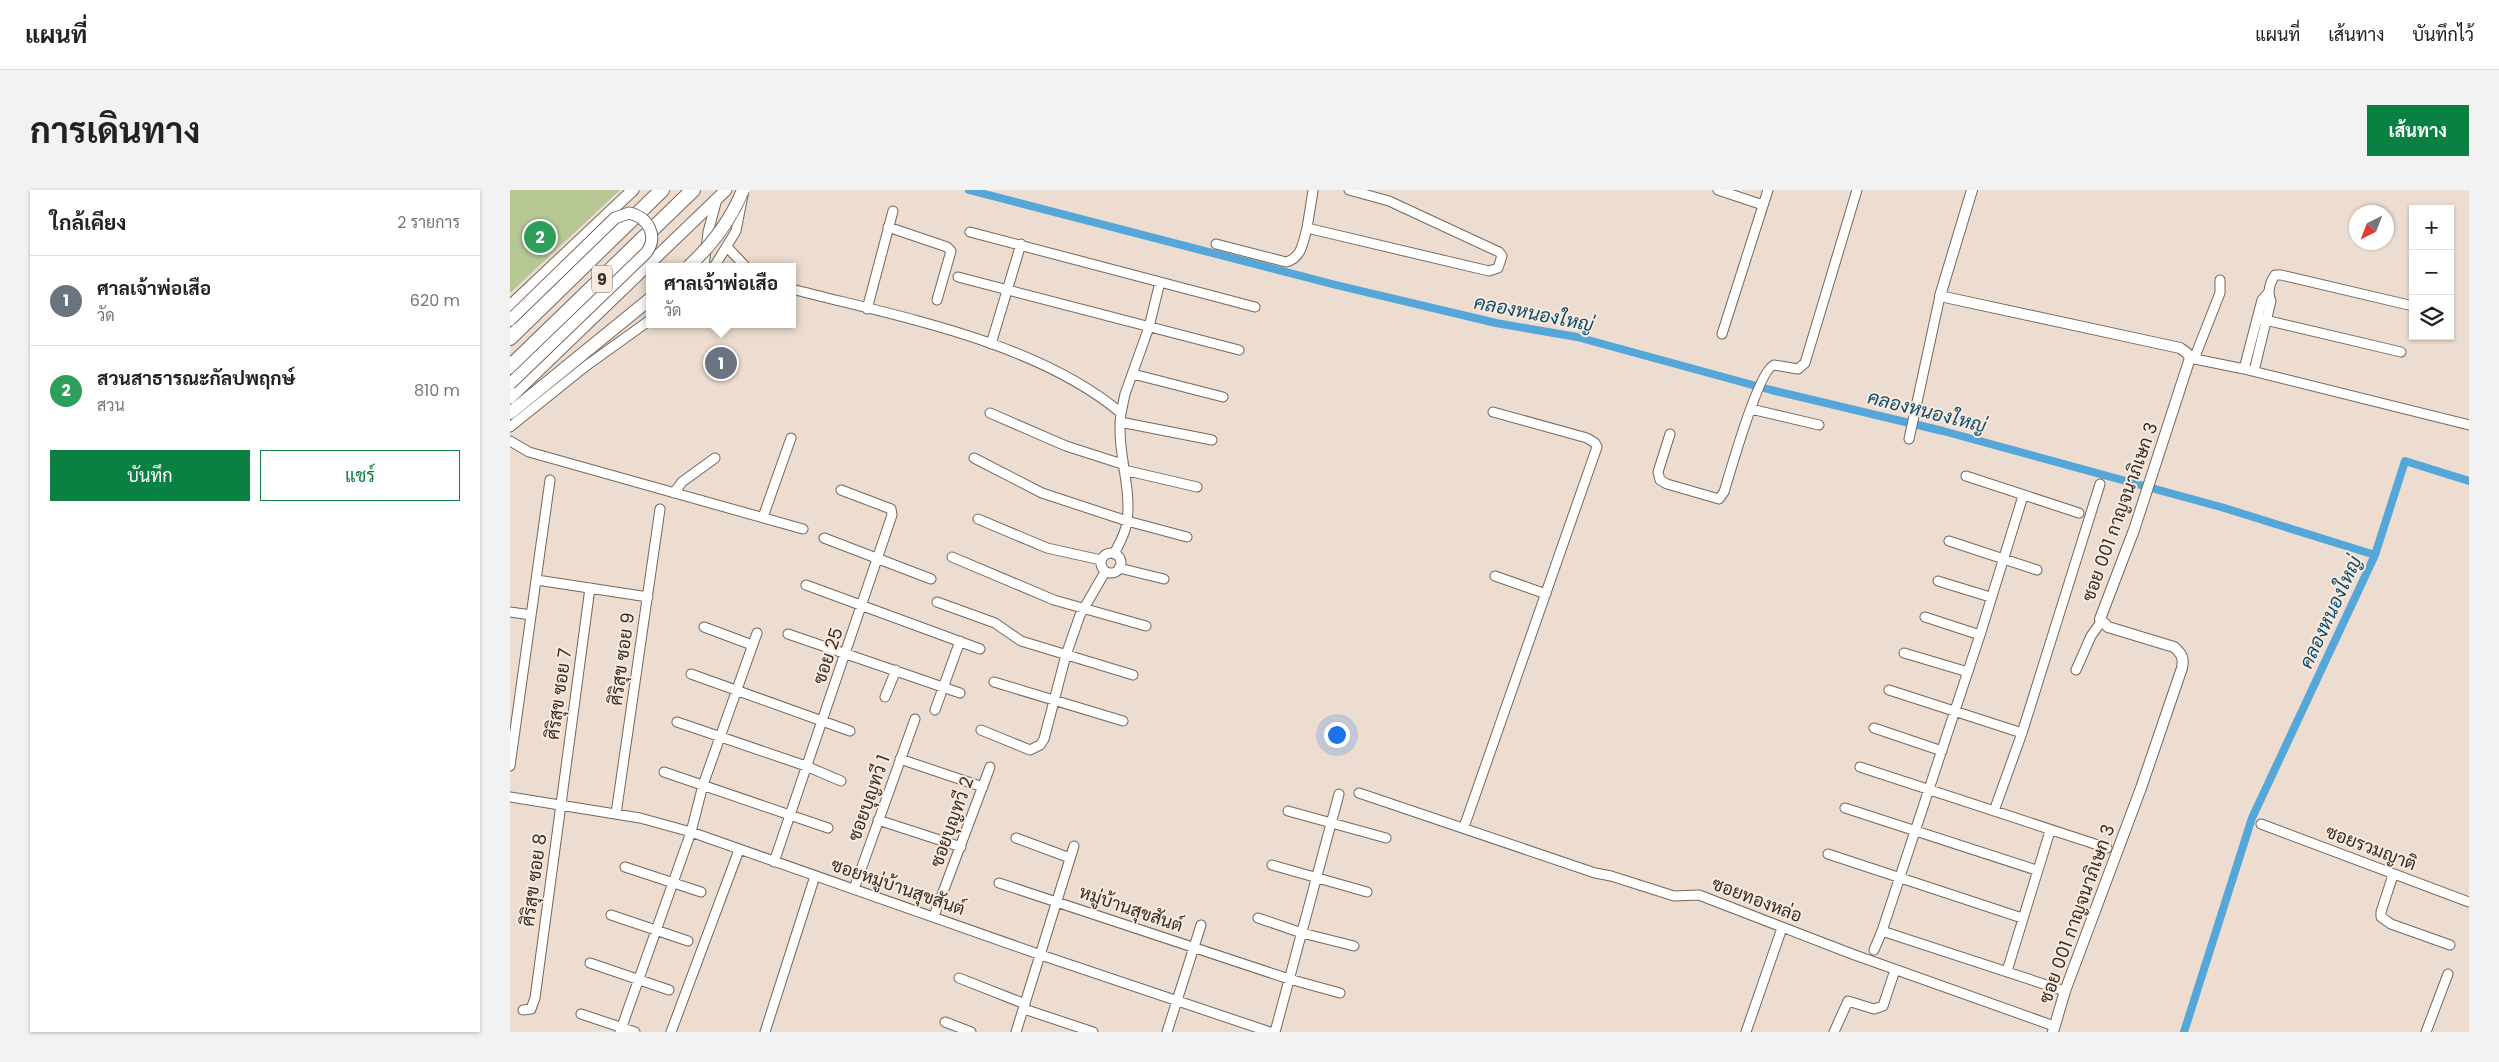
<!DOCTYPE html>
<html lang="th">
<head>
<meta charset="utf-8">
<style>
	:root { --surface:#fff; --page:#f2f2f2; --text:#222; --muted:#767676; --line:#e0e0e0; --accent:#0b8043 }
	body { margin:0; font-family:Poppins,Sarabun,sans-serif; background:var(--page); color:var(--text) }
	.controls { position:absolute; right:15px; top:15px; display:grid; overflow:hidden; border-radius:0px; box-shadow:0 1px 4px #0004 }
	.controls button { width:45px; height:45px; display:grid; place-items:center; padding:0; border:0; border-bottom:1px solid var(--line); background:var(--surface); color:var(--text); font:25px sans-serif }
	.compass { position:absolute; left:1839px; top:15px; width:45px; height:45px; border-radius:50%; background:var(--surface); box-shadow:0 1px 4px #0004; rotate:222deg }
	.you { position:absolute; left:826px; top:544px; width:18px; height:18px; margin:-12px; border:4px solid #fff; border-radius:50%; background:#1a73e8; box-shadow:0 0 0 8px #1a73e833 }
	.badge { display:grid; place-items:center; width:32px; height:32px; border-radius:50%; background:var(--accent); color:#fff; font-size:16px; font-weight:700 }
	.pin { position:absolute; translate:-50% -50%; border:2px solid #fff; box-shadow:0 1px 5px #0006 }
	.popup { position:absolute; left:136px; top:73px; width:150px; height:65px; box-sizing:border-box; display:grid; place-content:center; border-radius:0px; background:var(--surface); filter:drop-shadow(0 1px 4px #0005); font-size:16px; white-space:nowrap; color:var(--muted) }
	.popup b { font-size:19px; color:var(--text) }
	.popup::after { content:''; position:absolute; left:50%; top:100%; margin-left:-10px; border:10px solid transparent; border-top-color:var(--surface) }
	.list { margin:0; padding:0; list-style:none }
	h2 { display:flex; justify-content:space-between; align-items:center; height:65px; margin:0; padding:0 20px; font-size:21px }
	h2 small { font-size:16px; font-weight:400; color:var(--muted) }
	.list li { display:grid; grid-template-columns:32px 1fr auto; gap:15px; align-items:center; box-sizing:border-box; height:90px; padding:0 20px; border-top:1px solid var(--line) }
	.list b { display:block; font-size:19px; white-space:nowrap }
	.list p { margin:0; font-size:16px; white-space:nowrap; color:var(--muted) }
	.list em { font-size:16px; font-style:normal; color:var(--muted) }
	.actions { display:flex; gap:10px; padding:15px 20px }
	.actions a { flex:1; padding:11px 0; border:1px solid var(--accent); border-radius:0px; text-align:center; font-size:18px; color:var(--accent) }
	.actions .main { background:var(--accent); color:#fff }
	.icon { flex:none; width:28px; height:28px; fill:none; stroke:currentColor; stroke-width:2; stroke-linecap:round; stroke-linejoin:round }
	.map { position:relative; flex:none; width:1959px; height:842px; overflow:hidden; border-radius:0px }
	header { display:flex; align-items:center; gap:30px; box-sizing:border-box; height:70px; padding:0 25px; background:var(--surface); border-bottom:1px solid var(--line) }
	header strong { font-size:24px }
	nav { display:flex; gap:28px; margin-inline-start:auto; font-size:18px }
	.intro { display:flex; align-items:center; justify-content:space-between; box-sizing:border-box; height:120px; padding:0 30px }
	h1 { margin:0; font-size:35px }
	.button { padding:12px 22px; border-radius:0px; background:var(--accent); color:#fff; font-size:18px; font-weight:700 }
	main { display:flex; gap:30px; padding:0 30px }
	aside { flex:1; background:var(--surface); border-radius:0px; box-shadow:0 1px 4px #0004 }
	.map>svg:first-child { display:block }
	.green { fill:#b7c794 }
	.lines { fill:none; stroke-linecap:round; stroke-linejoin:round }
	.canal { stroke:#56a7d9; stroke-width:8 }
	.minor-casing { stroke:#74675c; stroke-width:11 }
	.tertiary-casing { stroke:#74675c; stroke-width:12 }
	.secondary-casing { stroke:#74675c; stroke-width:13 }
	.primary-casing { stroke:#74675c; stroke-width:14 }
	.trunk-casing { stroke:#74675c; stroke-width:16 }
	.minor { stroke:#fff; stroke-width:9 }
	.tertiary { stroke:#fff; stroke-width:10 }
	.secondary { stroke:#fff; stroke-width:11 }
	.primary { stroke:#fff; stroke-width:12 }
	.trunk { stroke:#fff; stroke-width:14 }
	.secondary-bridge-casing { stroke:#74675c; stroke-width:13; stroke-linecap:butt }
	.primary-bridge-casing { stroke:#74675c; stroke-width:14; stroke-linecap:butt }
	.secondary-bridge { stroke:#fff; stroke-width:11 }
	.primary-bridge { stroke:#fff; stroke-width:12 }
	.labels { text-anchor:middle; stroke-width:4; stroke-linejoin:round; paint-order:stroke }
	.shield { fill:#faeade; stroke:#6f665f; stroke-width:1 }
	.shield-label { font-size:16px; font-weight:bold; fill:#342e29 }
	.street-label { font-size:18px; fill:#342e29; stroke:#faeade }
	.water-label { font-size:19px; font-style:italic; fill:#0c4d6f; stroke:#faeade }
</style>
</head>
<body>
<header>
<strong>แผนที่</strong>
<nav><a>แผนที่</a><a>เส้นทาง</a><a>บันทึกไว้</a></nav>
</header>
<div class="intro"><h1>การเดินทาง</h1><a class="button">เส้นทาง</a></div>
<main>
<aside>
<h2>ใกล้เคียง<small>2 รายการ</small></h2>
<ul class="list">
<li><span class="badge" style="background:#6b7280">1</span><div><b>ศาลเจ้าพ่อเสือ</b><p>วัด</p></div><em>620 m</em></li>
<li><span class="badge" style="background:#2e9e5b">2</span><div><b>สวนสาธารณะกัลปพฤกษ์</b><p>สวน</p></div><em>810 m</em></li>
</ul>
<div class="actions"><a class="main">บันทึก</a><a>แชร์</a></div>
</aside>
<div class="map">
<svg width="1959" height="842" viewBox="0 0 1959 842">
	<rect width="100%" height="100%" fill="#ecddd0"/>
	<!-- green -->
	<path class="green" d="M0 0H110L0 103Z"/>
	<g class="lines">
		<!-- canal -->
		<path class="canal" d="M459 0 826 95 986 133 1067 147 1261 200 1433 241 1711 317 1865 365 1742 628 1674 842
			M1865 365 1895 271 1959 291"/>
		<!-- minor casing -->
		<g class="minor-casing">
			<path id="minor" d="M1208 0 1253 15
				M803 1 797 38 979 81 988 78 992 66 989 62 879 11 839 0
				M378 37 437 57 441 61 427 110
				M460 42 745 117
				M706 54 776 72C792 68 793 52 797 38
				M217 57 236 77
				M194 77 198 42 207 9
				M204 77 226 41 233 5
				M448 87 729 160
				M282 99C389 127 525 151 611 223 606 261 622 296 617 331 616 343 609 354 604 364
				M357 119 383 21
				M1747 128 1891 162
				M1212 144 1258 0
				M481 154 511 54
				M1680 168 1734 179 1959 235
				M1684 169 1710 103V90
				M1734 179 1752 110 1758 103
				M1744 181 1761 111C1757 102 1759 94 1765 85H1771L1903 116
				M623 184 713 207
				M1241 219 1309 235
				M480 223 556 256 612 274
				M611 223 615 204 639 137 650 92
				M610 232 702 250
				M0 237 76 176 140 130
				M1160 244 1148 282 1150 290 1157 294 1209 309 1214 302C1220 283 1249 179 1264 175L1288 179 1295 173 1347 0
				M1399 249 1430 106
				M0 251 19 262 293 339
				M464 268 532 303 617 331 677 347
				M614 280 687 297
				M1456 286 1569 323
				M164 303 172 292 205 268
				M253 327 281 248
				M468 329 537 358 591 370
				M314 348 421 389
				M1439 351 1527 380
				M591 373a10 10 0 1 1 20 0a10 10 0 1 1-20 0Z
				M442 367 544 410 636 436
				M609 378 654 389
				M985 386 1036 404
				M27 390 138 407
				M1428 391 1480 407
				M296 395 470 459
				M427 412 485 433 511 451 623 485
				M0 422 21 425
				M1415 427 1470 445
				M194 437 242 455
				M278 444 450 503
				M1394 463 1458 482
				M1566 480 1581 446 1591 432
				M181 484 340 541
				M484 492 613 531
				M1379 500 1512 543
				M375 507 386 480
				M425 520 450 451
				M167 532 296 576 331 591
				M1364 538 1432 561
				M471 540 520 560 530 555 534 549 556 465 570 425 595 382
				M390 569 473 597
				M0 576 40 290
				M1350 577 1597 658
				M154 582 318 638
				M849 603 1085 683 1101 686 1164 706 1189 705 1342 764 1544 836
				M0 607 130 628 181 642 531 765 760 842
				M1335 618 1526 680
				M778 621 876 648
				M1484 621 1512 543 1590 294
				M106 624 150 319
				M368 630 451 657
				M1751 634 1959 712
				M954 637 1087 257 1085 253 1077 248 983 222
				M506 648 560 668
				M1318 664 1512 728
				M264 672 382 325 381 319 331 300
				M762 675 857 702
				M115 677 191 702
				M1883 685 1871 722V727L1881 734 1940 755
				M489 693 779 789 830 803
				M344 699 405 529
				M101 725 178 751
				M424 726 480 577
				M748 728 792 743 844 756
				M1372 741 1555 801
				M1364 760 1372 741 1470 445 1513 306
				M80 773 159 800
				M1497 781 1540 641
				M449 788 515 814
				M514 819 583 842
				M13 820 21 819 25 808 80 398
				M71 824 125 842
				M435 832 461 842
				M110 842 181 642 193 595 247 443
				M161 842 229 660
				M255 842 305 686
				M506 842 564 656
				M657 842 691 735
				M765 842 829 604
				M1236 842 1272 738
				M1324 842 1338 811 1364 819 1373 816 1385 780
				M1916 842 1938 784"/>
		</g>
		<!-- tertiary casing -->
		<g class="tertiary-casing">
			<path id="tertiary" d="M1462 0 1430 106 1670 158 1677 163 1680 168 1624 340 1590 429 1598 437 1664 457C1672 464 1674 468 1672 478L1631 598 1555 801 1543 842"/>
		</g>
		<!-- secondary casing -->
		<g class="secondary-casing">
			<path id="secondary" d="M0 116 123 0
				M0 208 216 0"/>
		</g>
		<!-- primary casing -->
		<g class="primary-casing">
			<path id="primary" d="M0 223 140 109"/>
		</g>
		<!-- trunk casing -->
		<g class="trunk-casing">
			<path id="trunk" d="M0 148 152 0
				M0 177 183 0"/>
		</g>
		<!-- minor -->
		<use href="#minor" class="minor"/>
		<!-- tertiary -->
		<use href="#tertiary" class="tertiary"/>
		<!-- secondary -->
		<use href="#secondary" class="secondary"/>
		<!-- primary -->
		<use href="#primary" class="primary"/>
		<!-- trunk -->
		<use href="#trunk" class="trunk"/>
		<!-- secondary-bridge casing -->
		<g class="secondary-bridge-casing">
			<path id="secondary-bridge" d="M0 130 105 28 119 23C138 27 149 46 136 63L0 194"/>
		</g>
		<!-- primary-bridge casing -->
		<g class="primary-bridge-casing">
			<path id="primary-bridge" d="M178 77C202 55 221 30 233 0"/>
		</g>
		<!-- secondary-bridge -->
		<use href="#secondary-bridge" class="secondary-bridge"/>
		<!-- primary-bridge -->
		<use href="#primary-bridge" class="primary-bridge"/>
	</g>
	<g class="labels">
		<!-- shield labels -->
		<rect class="shield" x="82" y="75.5" width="20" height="27" rx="4"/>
		<g class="shield-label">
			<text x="92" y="95">9</text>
		</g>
		<!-- street labels -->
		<g class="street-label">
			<text transform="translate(1610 322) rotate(-70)" y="6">ซอย 001 กาญจนาภิเษก 3</text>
			<text transform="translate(318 466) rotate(-71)" y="6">ซอย 25</text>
			<text transform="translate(112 469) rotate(-82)" y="6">ศิริสุข ซอย 9</text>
			<text transform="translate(49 504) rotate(-82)" y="6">ศิริสุข ซอย 7</text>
			<text transform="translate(359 608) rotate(-70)" y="6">ซอยบุญทวี 1</text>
			<text transform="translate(442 632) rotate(-70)" y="6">ซอยบุญทวี 2</text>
			<text transform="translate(1861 658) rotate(21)" y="6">ซอยรวมญาติ</text>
			<text transform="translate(24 690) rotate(-82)" y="6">ศิริสุข ซอย 8</text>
			<text transform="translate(388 697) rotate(19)" y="6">ซอยหมู่บ้านสุขสันต์</text>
			<text transform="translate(1247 710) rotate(21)" y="6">ซอยทองหล่อ</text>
			<text transform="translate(621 719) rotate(19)" y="6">หมู่บ้านสุขสันต์</text>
			<text transform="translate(1567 724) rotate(-70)" y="6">ซอย 001 กาญจนาภิเษก 3</text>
		</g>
		<!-- water labels -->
		<g class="water-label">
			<text transform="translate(1024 123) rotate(11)" y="7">คลองหนองใหญ่</text>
			<text transform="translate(1417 221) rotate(14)" y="7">คลองหนองใหญ่</text>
			<text transform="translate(1820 422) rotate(-65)" y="7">คลองหนองใหญ่</text>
		</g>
	</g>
</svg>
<div class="controls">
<button>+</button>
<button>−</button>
<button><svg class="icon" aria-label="layers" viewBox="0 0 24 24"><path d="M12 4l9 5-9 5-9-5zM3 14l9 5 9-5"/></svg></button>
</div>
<svg class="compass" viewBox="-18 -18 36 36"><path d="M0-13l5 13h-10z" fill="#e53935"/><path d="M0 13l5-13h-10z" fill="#767676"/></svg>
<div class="you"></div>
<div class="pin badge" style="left:211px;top:173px;background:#6b7280">1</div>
<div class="popup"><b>ศาลเจ้าพ่อเสือ</b>วัด</div>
<div class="pin badge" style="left:30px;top:47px;background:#2e9e5b">2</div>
</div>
</main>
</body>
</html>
